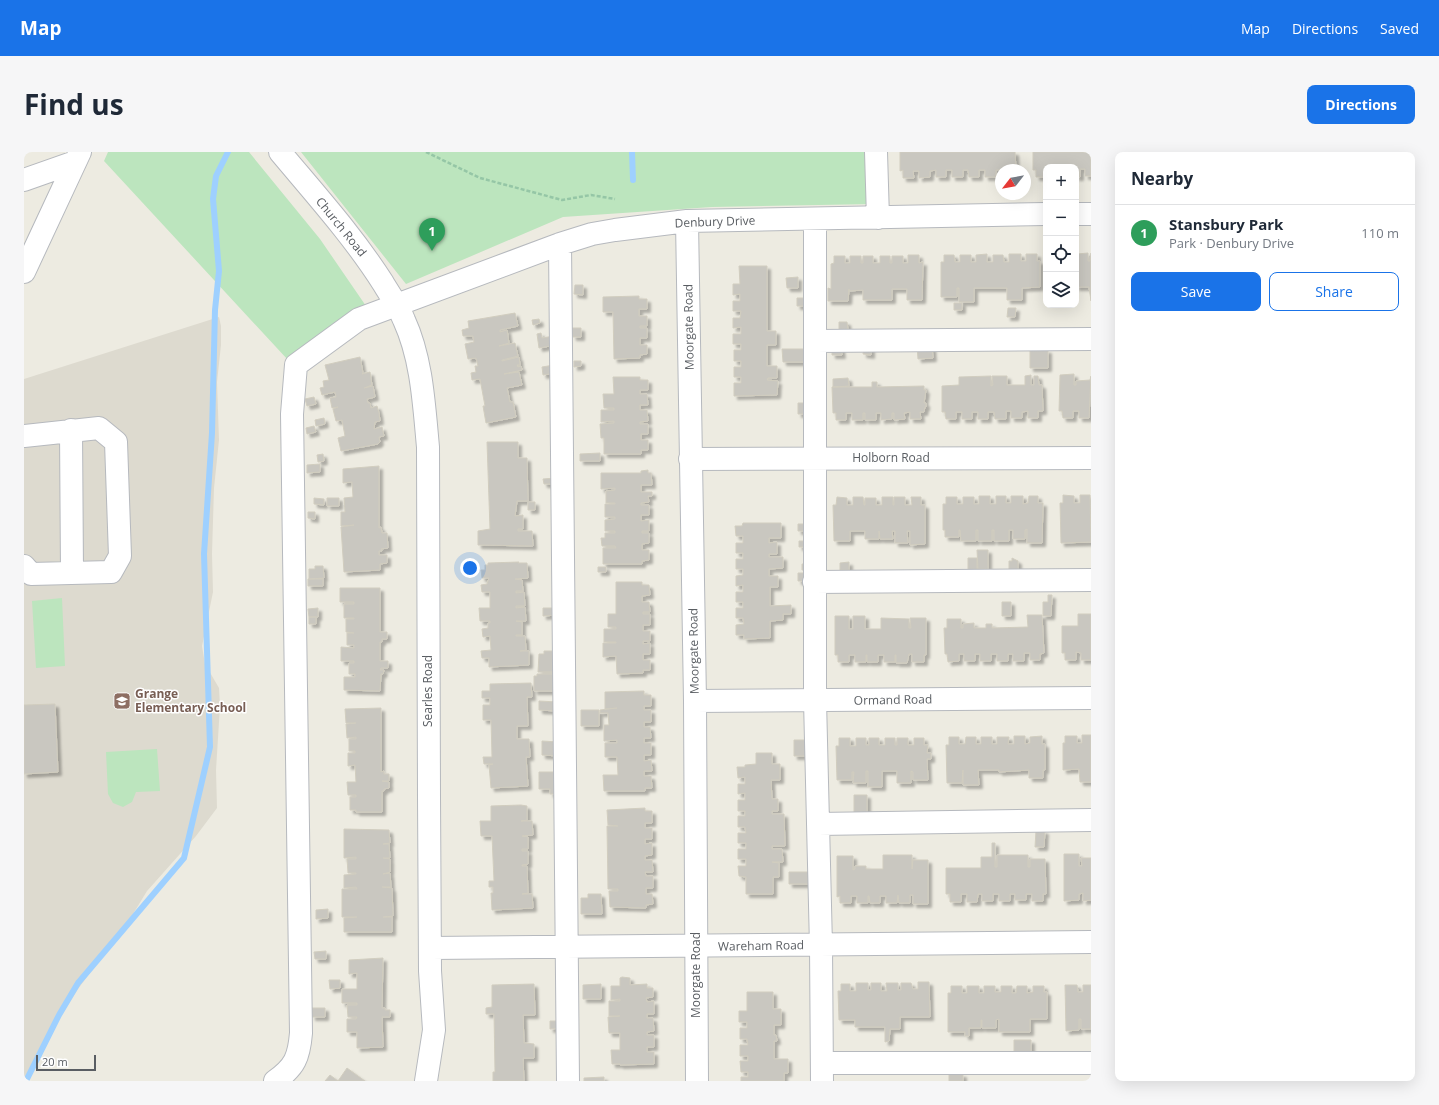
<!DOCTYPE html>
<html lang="en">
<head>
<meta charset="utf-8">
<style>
	:root { --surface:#fff; --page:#f6f6f7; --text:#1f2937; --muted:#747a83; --line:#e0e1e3; --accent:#1a73e8 }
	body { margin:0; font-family:"Open Sans",sans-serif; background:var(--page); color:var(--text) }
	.controls { position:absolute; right:12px; top:12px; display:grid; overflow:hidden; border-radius:8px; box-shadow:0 4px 16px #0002 }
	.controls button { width:36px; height:36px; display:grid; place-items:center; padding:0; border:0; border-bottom:1px solid var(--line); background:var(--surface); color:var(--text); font:20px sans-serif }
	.compass { position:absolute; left:971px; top:12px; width:36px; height:36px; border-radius:50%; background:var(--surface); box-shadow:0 4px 16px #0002; rotate:239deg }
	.scale { position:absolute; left:12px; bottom:10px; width:60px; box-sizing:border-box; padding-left:4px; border:2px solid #595d62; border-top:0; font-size:11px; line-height:14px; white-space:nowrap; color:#595d62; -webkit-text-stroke:3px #fff; paint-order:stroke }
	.you { position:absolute; left:446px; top:416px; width:14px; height:14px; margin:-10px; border:3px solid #fff; border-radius:50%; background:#1a73e8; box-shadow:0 0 0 6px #1a73e833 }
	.badge { display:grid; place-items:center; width:26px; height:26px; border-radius:50%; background:var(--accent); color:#fff; font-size:13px; font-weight:700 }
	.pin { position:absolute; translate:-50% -33px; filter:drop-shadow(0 1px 2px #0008) }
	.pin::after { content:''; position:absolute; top:21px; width:14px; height:12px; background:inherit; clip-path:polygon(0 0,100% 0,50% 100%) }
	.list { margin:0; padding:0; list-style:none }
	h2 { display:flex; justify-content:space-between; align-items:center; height:52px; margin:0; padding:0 16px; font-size:17px }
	h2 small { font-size:13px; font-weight:400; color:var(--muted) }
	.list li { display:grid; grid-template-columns:26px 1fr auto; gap:12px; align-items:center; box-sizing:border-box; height:56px; padding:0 16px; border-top:1px solid var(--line) }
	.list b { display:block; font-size:15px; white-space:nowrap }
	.list p { margin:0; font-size:13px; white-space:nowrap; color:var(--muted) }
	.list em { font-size:13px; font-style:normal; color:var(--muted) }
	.actions { display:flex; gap:8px; padding:12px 16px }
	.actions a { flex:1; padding:9px 0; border:1px solid var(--accent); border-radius:8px; text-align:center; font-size:14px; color:var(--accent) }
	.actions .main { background:var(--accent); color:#fff }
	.icon { flex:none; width:22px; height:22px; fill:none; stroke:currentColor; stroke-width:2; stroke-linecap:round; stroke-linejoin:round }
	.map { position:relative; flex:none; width:1067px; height:929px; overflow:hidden; border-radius:8px }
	header { display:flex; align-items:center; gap:24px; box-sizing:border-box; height:56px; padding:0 20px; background:var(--accent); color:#fff }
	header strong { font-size:19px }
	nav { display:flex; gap:22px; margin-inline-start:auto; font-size:14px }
	.intro { display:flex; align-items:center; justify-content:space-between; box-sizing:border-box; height:96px; padding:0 24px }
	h1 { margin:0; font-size:28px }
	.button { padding:10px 18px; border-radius:8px; background:var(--accent); color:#fff; font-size:14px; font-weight:700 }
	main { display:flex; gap:24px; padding:0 24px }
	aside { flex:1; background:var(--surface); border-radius:8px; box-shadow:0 4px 16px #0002 }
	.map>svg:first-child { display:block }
	.education { fill:#dddacf }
	.green { fill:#bce5be }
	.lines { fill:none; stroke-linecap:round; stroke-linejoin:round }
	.stream { stroke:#9ed0ff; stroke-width:6 }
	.building { fill:#c9c7c0; stroke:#d1cdbf; filter:url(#shadow) }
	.minor-casing { stroke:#b6b9be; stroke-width:24 }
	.path { stroke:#95c6a6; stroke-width:2.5; stroke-dasharray:4 2; stroke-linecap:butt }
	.minor { stroke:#fff; stroke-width:22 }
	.labels { text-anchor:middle; stroke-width:3; stroke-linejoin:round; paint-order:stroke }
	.street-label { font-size:12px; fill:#595d62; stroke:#fff }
	.education-label { font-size:12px; font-weight:bold; fill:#785e54; stroke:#fff; text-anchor:start }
</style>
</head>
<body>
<header>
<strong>Map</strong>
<nav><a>Map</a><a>Directions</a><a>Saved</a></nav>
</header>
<div class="intro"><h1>Find us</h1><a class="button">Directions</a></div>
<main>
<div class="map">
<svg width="1067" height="929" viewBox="0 0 1067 929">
	<defs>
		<filter id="shadow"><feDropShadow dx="3.5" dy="3.5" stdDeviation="1" flood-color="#0004"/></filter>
	</defs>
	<rect width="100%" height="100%" fill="#edebe1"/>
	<!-- education -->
	<path class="education" d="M195 165 197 174V193L193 230 195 288 190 336 188 402 189 440 178 494 181 512 195 536 196 554 192 618 193 656 172 684 123 739 109 762 54 837 10 908 2 929H0V227Z"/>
	<!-- green -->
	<path class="green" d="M84 0H225L296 87 342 154 264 208 80 9Z
		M277 0H844L851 52 688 55 539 65 382 132Z
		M38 446 41 514 12 516 8 449Z
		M133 597 136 639 112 640 108 650 99 655 89 651 84 642 82 600Z"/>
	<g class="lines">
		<!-- stream -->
		<path class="stream" d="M608 0 609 28
			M2 929 35 863 54 831 160 706 186 595 180 402 188 281 191 158 195 119 189 47 192 24 204 0"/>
	</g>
	<!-- building -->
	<path class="building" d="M876 0H991L992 17 972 18V25H961V18H955V25H945L944 18H939V25H928V18H922V25H912V18L906 19V25L895 26V19H889L890 26H879V18L876 19Z
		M1009 0H1067V24H1061V17H1056V25H1052V15H1022V25H1012V18H1009Z
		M1064 101V109H1066L1067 101V149L1065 135H1052L1053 102Z
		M963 102V110H969V103H979L980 110H985V102H997V109H1002V102H1013V109H1016V135L998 136V148H983V136H950V150H935V136H933V145H917V110H920V103H930L931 110H936V103H947V110H952V103Z
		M884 103H895V111L899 110 898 148H883V137H868V148H839V138L825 139V137L824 149H804V136L807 137V112L810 111V104H821V111H826V104H837V111H839V104H849V111H856V104H866V111H868V104H879V111H884Z
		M715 114H743V179H752V193H743V214H753V226H744L743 228 754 229 753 243 710 244V231H717V225H710V215H717V209H710V198H717V192H709V182H717V175L709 176V166H716L717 159H709V149H716V142L709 143V132H716Z
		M774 125V136H763L762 126Z
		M551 133H559V143L550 142Z
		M615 144V147H623V157H615V164H623V174H616V176H623V186H616V193H623V202L616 203V206L590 207 589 160H579V145Z
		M773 146H784V154H773Z
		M930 151H938V158H930Z
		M984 156H992L991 165H983Z
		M491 161 494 174 476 178V180L483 178 485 191 475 194 491 191 494 204 478 208V209L495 205 496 213H493L494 215 497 214 498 218 480 222 495 220 498 233 483 236 486 250H489L492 265 462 271 459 254H461L456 227 448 228 447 221 452 220 451 214H454L452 206 444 207 441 192 450 190 449 184H439L438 178 445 176 444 169Z
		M515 167 516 171 509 173 508 168Z
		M815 170H823L824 178 815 179Z
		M548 176H557V185H549Z
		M517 181 518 186 530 184 532 193 515 196 513 182Z
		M908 194 909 206 894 207 893 195Z
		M840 195H847V203L839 202Z
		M808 196H817L818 203H808Z
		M758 197H780L781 210H759Z
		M1006 198H1024V216H1006Z
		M336 205 339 221 338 222 346 220 348 233 340 236 349 234 351 245 343 247 344 251H346L347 256 353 254 355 261 356 269 351 270 350 277 358 275 360 284 355 285 356 290 354 292 317 299 314 286 321 284 318 268 312 269 309 257 314 255 308 256 306 246 312 245 311 240 298 243 296 236 300 235 299 229 305 228 301 213Z
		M550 209H557V214L550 215Z
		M530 213 531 221 519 223 518 215Z
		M1050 222V233H1052V229L1066 228 1067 224 1065 266H1055V259H1049V266H1039L1038 259H1035L1036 223Z
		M1007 223V233H1010V224H1014L1015 233H1018L1019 259H1014V266H1004V259L998 260V266H987V259H982V267H971L970 260H964V267H954V260H948V267H938V260H932V267H922L921 260H918V234L935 233V225L967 224V234L969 233 968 224H983V233H1001V224Z
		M589 225H616V228H624V238H616V242H623L624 253H616V258H623L624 269 616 270V272H624V282H617V288H624V298H617V302H580V286H577L576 272 590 271V269L577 270V258H590V256H580L579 242H590Z
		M824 226 825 234 809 235V227Z
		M848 230H853V235L900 234V238H902L900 251H902V255H901L900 260H896L897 267H886V260L880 261 881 267 870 268V261H868V267L857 268V261H852V268H841V261H839V268H828V261H822V268H812V261H809L808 235H848Z
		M290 245 292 252 283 254 281 247Z
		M774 251H782V262H774Z
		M300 266 301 272 292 274 291 268Z
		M290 274 292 280 283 282 282 276Z
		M463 290H494V306H503L504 349H493L491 364 499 363V377H494V379H508L509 394 454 393V379L466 377Z
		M576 301V309H556V302Z
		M299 302 300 309 294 310 293 303Z
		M296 312V320L283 321V313Z
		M355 314V376L357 375 358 381H363L364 396 357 397 358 399H355V403H363V411L356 412V418L320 420 317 375 330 373 317 374V360H321L320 346 329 345 328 330 319 331V317Z
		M624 318V321H627L628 333H617V340H628V344H624L625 350 617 351V353H625V363H617V369L625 368V379H618V381H625V391L618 392V398H625V408L618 409V412H579V396H592L591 394H578L577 386H581V381H591V379H581V368L591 367V365H581V352H591V351H582V339L591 338V336L577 337V321H617V319Z
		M531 326V332H520L519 327Z
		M1039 343 1050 344V351H1056V343H1066L1067 390 1037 391 1036 351H1039Z
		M955 344H966V352H972V344H982V351H987V344H999V352L1004 351 1005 344H1014V351H1019L1018 391H1003V377L1001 378V387H989V378H985V389H970V378H968V389H954V378H952V389H937L936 378H935V385H921V378H919V352H922V345H933V352H939V345H950V352H955Z
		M813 345 823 346V353H829V345H839L840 353H841V346H852V353H858V345H869V353H870V345H881V353H888L887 345H897V353H901V392L886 393V379H883L884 391H871V379H868L869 387H856L855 379V387H841V379H826V389H810L809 353H812Z
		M290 346 300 347V353L290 352Z
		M303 346H315V354H303Z
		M504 350H511V358H504Z
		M284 360H291V367L284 366Z
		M719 371H757V386H745V391L753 390V402H745V405H759V416L745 417V424H754V435H746V454L767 453V462H759V468L746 469V486L720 487V483H712V473L720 472 719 466H712V456H719V450H712V440H719V433L712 434V424L719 423V417H712V407H719V401H712V391H719V384H712L711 374H718Z
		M774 372H785L786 379H774Z
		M775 389H784V395H775Z
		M953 398H964V417H954Z
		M944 406H953V419H944Z
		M988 406 994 409V418H985V409H988Z
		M495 410 494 411H503L504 426 491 427 498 428 499 439H492V441L500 440 501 454H492V456L501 455 502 469H492L498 470V483H492V484H501L502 498 496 499H505V513L465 515V506H458L457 499 467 498 466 484 459 485 458 477 464 476V471H466V469H456L455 456H466V440H458L457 433 463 432 465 426H458L457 418H461V413H464V411Z
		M825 410V418H816V411Z
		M778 412H784V418H778Z
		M291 414H299L300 426 285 427V417H291Z
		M574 415H582V420H574Z
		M774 421H783V429H774Z
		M284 427H299V434H284Z
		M592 430H618V433H625L626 443 618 444V450H625L626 460H619V462H626V473H619V479H626V489H619V492L626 491V502H619V508H626V518H619V521L593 522 592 504 579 505V491H592V490H580V477H592V475H584V462H592Z
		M316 436H356V480H363V487H358V490H356V509H364V516H357L356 518H360L359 522H357L356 539 320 538V525H331V522H325V511H330V509H317V495L330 496V493H323V481H330L322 480V467H330V466H320V452H330V450H316Z
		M1024 443H1028L1027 464H1019V450H1024Z
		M978 450H987V464H978Z
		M294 456V465H285L284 457Z
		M519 456H534V463L519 464Z
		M1054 462H1067V508H1057V501L1052 500V508H1041V501H1038V474H1054Z
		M1003 463H1018L1020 501 1016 502V508H1006V501H1000V509H989V502H984V509H973V502H967V509H956V502H951V509H940V502H935V509L924 510 923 502H921L920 476H923V467H937V476H939V472L950 471V476H962V472H968V476L1004 475Z
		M811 464H825V477H829V464H841V477H857V466L885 467V476H887L886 466H902V503H900V510H888V502H885L883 511H872V503H871V510H860V503H854V510H843V503H842V510H831V503H825V510H814V503H811Z
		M285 465H292V472H285Z
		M520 499H529V502H533V520H514L515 502H520Z
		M513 522H530V539H510V524H513Z
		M507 531 508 545H503L504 574H493V587H505L506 605H502L504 634 467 636 465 613 469 612H460L459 605H468L467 568H459V553H466V546H458V539H466V532Z
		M620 539V543H627V554H620V558H627V570H620V575H626L627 586H620V591H627V603H620V609L627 608 628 619H620V624H627L628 636H621V639H580L579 623H594L593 605H581V591H593V588L580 589V573H585L584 561H576V558L593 556 581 557V540Z
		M515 549 534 550 533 559 515 558Z
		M31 552 34 620 0 622V553Z
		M357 556V620L360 619V622H365V629H358L365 630V636L360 637V639H358V660H332V658H326V645H332V643H324L323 630H332L331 613 324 614V601H331V599H325V587H332V585L323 586 322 572 332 571H322L321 557Z
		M557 558H575V574H557Z
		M1058 583H1067V630H1056L1055 617 1039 618V591H1041V584H1053V591H1058Z
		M990 584H1001V592L1006 591V585L1018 584V592H1021V618H1019V626H1005V618L975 620V618H954L955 633H939V618L938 631H923L922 593H925V585H935V592H941L942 585H952V592H957V585H968V592H973V585H985L984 592H990Z
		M815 586H826V594H832V586H842V593H845V586H855V593H861V586H871V593H873V586H884V593H890V586H900V593H904L903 601H907V607H903L904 628H889V620L887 619V631H873V619H858V635H844V619H842V631H829L830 620H828V628H813L812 594H815Z
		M770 588H782V604H770Z
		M518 589 535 590V604L518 603Z
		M732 601H748V612H756V628H747L748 647H754V659H748V662H760L761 694H748V697H758L759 710H748L755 711V725H749V742H722V725L715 724 714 714H722V707H714V697H722V691H714V681H722L721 675H714V664H721V659H714V648H721V641L714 642V632H721V625L714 626 713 615H721V613L732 612Z
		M515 620H531L533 642H526V637H515Z
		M830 643H843V661H830Z
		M497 653 503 654V668L497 669H508L509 683 498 684 504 685V697H498V699H504V712L498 713V714H503L504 741 498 742H508L509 756 468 758 467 741H469V735H465V729H470L468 684H457L456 669H467V654Z
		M621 656V659H628V671H621V676H628V687H621V692L628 691V703L621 704V708H628L629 720H621L622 724H629V736H622V742H628L629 752 622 753V756L586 755 585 739H594V737H584L583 674H594L584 673 583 658Z
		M320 677 365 678 366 691 359 692H365L366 706H359L366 707V720L359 722 366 721 367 735H358L368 736 369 764 359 765H368V780H320V766L333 765H318V737H333L332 735 320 736V723L332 722V721H324L323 707H332V705L320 706Z
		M1012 678 1021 679 1020 695H1011Z
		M968 691H971V715H973V703H1004V715H1006V707H1021L1022 742H1019V749H1008V742H1002V748H991V742H986V749H975V742H969V749H958V742H954L953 750H943V742H937V750H926V742H922V716H957V705H968Z
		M1040 702H1055V714H1058L1057 706H1067V748L1059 749V741L1055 742V748L1040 749Z
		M859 703H888V717L889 708H904V752H889V743H886V751H875L874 743 873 751H862V744H856V751H846L845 744H844V751H833V744H827V751H816V744L813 745V704H829V718L831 717V714H842V717H859Z
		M765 720H784V732H765Z
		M564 742H577L578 762H557V746H564Z
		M304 757V766L292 767V758Z
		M302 799V807H291L290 800Z
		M359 806 358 856H361V858H366V865H358L359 895 333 896V880H323V867H332L333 865H324L323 853H333V851H318V837H333V821L325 822V808Z
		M598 825 606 826V833L623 832V836H629V845L622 846 623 850 630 849V862H623V866H629L630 879 623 880V883H630V895H623V900H630V912L596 913V912H588L587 898H596V881H585L584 865 596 864H585V849H596V847L587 848V834H596V826Z
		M305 828H316V836L306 837Z
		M894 830H905L906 865H876V877H866L865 889 861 890V875H831V868H815L814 839H817V832H826V839H832V831H844V838H847V831H857V839H863L862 831H874V838H877V831H887L889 837H894Z
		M510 832 511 863H499L500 891 510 892V906H499L500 929H469V920H471L470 862H462V856L468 855V833Z
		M577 832V847H559V833Z
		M1041 833H1053L1054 840H1059V833H1067V877H1057V867H1055V878L1042 879Z
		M927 834H938V841H943V834H955V841H960V834H971V840H977V834H988V841H992L993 834H1003V841L1009 840V834H1020V840H1023V867H1006V880H975V867L972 868V876H958V868H957V876H945V884H941V880H924V841H927Z
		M723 840H749V857H757V873H750V883H752L753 889H750V907H764V921H760V929H717V925H724V920H717L716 909H724V904H716V893H724L723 887H716V876H723V870H715V859H723Z
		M288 856H301V865H288Z
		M526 869H538V876L526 877Z
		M990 888H1007V904H990Z
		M323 916 341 929H301L306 923 314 929Z
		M925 922H939V929H925Z
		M580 925V929H560V926Z"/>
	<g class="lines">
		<!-- minor casing -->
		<g class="minor-casing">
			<path id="minor" d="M256 0C292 43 329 84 359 131 366 143 375 155 380 168 398 207 400 253 404 295L405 645 406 819 410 878 402 929
				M852 0 854 66
				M0 28 51 10
				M1052 62H1067
				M791 67V548L797 794 798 929
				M663 69 671 549 673 929
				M536 92 544 929
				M0 120 56 0
				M791 189 1067 187
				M47 278 48 421
				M0 284 75 276 92 290 96 404 87 420 7 422 0 414
				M666 307 1067 306
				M790 430 1067 428
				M671 549 1067 546
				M794 672 1067 668
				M407 796 1067 790
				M798 911H1067
				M251 929C271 915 275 905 277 881L268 262 272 213 335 167 536 92 568 82 591 78 663 69 1022 62"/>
		</g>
		<!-- path -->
		<path class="path" d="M402 0 456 26 538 48 567 43 591 47"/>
		<!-- minor -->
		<use href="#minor" class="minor"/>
	</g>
	<!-- icons -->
	<defs>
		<g id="school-square" transform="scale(0.9)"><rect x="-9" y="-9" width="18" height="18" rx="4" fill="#8d6e63" stroke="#fff"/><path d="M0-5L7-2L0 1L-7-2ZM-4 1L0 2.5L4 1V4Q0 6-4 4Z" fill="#fff"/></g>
	</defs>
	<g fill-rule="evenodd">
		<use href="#school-square" x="98" y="549"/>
	</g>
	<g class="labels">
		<!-- street labels -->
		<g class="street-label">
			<text transform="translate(691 70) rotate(-2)" y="4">Denbury Drive</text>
			<text transform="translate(317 75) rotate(51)" y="4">Church Road</text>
			<text transform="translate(665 175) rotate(-91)" y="4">Moorgate Road</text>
			<text x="867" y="310">Holborn Road</text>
			<text transform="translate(670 499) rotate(-91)" y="4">Moorgate Road</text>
			<text transform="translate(404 539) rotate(-90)" y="4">Searles Road</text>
			<text transform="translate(869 548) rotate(-1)" y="4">Ormand Road</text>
			<text transform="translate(737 794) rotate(-1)" y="4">Wareham Road</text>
			<text transform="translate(672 823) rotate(-90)" y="4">Moorgate Road</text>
		</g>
		<!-- education labels -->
		<g class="education-label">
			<text x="111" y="546">Grange<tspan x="111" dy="14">Elementary School</tspan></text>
		</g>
	</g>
</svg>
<div class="controls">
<button>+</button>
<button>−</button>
<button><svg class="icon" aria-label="locate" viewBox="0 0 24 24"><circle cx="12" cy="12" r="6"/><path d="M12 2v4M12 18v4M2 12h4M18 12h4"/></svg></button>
<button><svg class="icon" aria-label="layers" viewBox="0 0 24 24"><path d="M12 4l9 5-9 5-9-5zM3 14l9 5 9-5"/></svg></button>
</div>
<svg class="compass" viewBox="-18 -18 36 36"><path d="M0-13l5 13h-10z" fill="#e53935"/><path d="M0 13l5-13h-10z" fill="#747a83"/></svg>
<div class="scale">20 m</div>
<div class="you"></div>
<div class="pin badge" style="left:408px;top:99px;background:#2e9e5b">1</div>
</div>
<aside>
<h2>Nearby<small></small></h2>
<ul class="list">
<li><span class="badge" style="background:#2e9e5b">1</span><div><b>Stansbury Park</b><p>Park · Denbury Drive</p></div><em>110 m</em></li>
</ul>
<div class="actions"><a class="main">Save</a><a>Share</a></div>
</aside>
</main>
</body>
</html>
